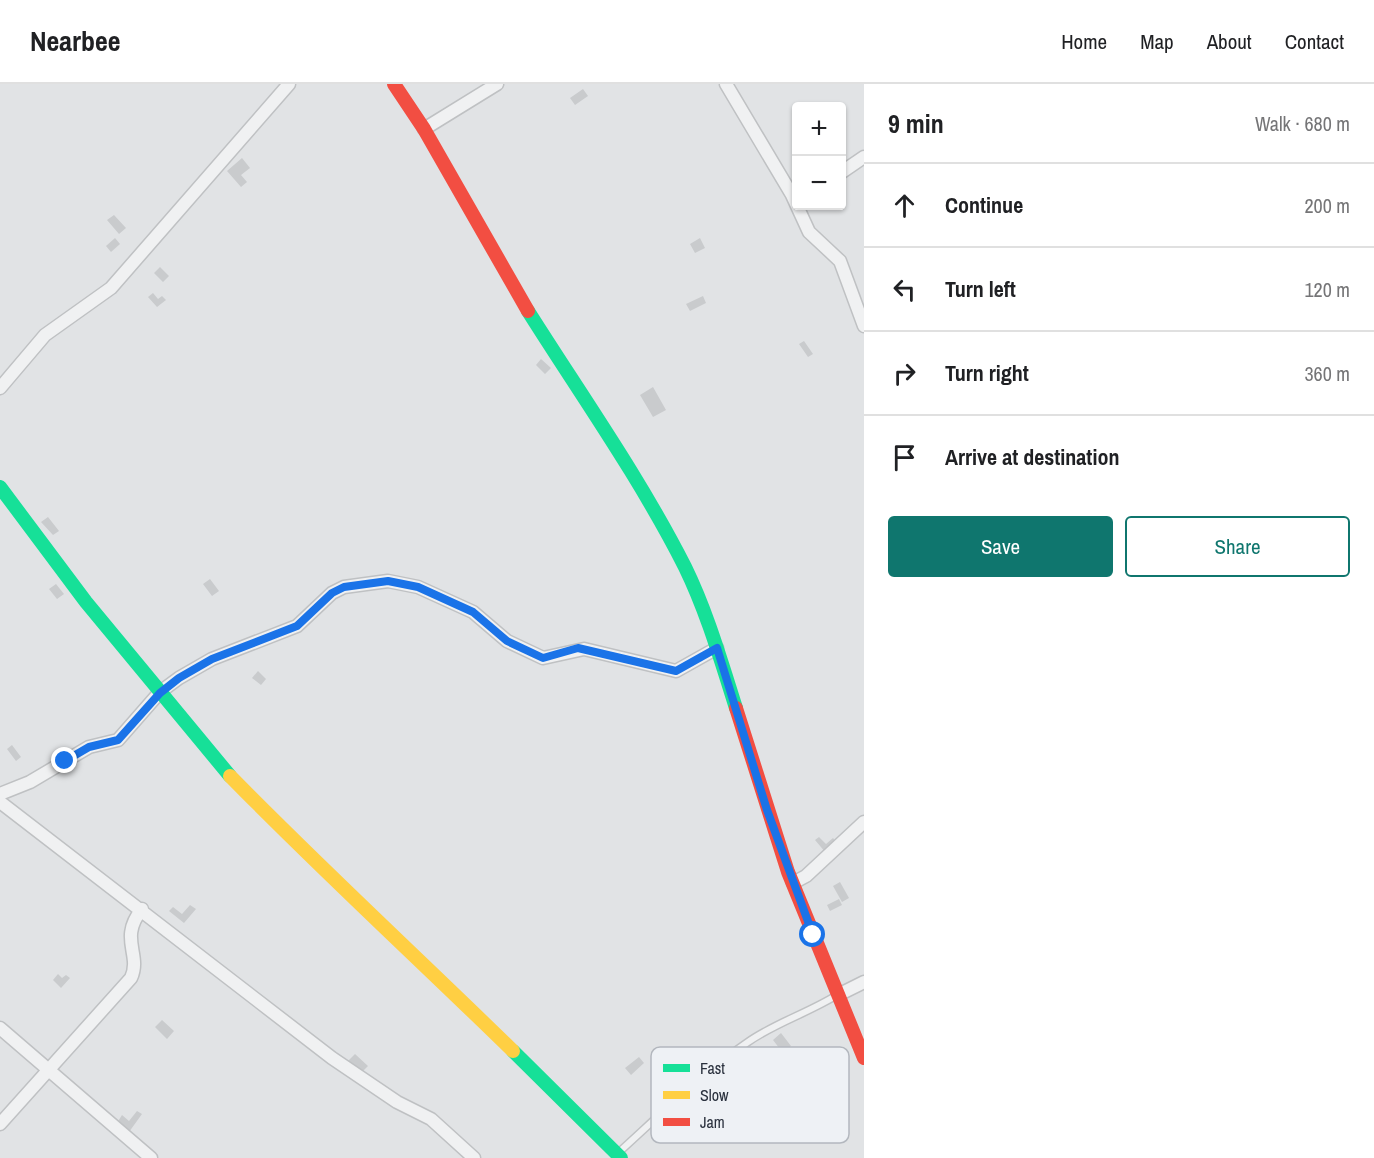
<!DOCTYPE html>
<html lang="en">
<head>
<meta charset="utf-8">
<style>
	:root { --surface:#fff; --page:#f6f6f6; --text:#202124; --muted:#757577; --line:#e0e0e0; --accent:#0f766e }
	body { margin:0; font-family:"Archivo Narrow",sans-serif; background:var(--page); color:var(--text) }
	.controls { position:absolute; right:18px; top:18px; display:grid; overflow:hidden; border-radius:6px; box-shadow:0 2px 4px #0004 }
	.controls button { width:54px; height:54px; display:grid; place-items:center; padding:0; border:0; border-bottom:2px solid var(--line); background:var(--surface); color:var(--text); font:30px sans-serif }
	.stop { position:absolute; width:18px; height:18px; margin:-14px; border:4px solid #1a73e8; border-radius:50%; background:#fff }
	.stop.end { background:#1a73e8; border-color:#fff; box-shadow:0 2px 6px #0008 }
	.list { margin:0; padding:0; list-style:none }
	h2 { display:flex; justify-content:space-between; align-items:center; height:78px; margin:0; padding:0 24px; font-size:26px }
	h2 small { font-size:20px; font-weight:400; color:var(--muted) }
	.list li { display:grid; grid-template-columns:39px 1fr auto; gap:18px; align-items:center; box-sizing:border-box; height:84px; padding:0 24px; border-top:2px solid var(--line) }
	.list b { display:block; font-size:22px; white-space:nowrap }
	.list em { font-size:20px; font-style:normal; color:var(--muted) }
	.actions { display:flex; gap:12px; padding:18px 24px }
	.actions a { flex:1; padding:14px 0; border:2px solid var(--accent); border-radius:6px; text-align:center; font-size:21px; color:var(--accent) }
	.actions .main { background:var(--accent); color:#fff }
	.icon { flex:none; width:33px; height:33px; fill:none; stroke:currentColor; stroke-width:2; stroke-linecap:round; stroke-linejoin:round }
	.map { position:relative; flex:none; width:864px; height:1074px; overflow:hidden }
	header { display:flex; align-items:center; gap:36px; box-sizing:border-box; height:84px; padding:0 30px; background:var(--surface); border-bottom:2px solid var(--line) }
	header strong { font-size:28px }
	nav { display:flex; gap:33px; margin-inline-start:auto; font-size:21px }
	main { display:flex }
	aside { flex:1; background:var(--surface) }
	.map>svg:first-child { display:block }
	.building { fill:#c9cbcd }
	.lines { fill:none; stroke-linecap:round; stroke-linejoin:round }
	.lane-casing { stroke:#bfc1c3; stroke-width:9 }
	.street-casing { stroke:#bfc1c3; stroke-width:15 }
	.lane { stroke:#f0f1f2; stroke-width:6 }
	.street { stroke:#f0f1f2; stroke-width:12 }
	.fast { stroke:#16e098; stroke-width:14 }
	.slow { stroke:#ffcf43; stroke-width:14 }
	.jam { stroke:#f24e42; stroke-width:14 }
	.route { stroke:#1a73e8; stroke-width:8 }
	.key { fill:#eef1f5; stroke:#b3b7be; stroke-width:1.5 }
	.key-label { font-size:16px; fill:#29303d }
</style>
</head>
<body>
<header>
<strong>Nearbee</strong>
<nav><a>Home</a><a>Map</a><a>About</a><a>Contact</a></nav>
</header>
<main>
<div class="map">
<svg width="864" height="1074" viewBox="0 0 864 1074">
	<rect width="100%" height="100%" fill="#e1e3e5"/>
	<!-- building -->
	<path class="building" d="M583 5 588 12 575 21 570 14Z
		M242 74 250 84 241 91 247 98 241 103 227 87Z
		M114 131 126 144 119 150 107 136Z
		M115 154 120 160 111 168 106 162Z
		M700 154 705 164 695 169 690 160Z
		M160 183 169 192 163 198 154 189Z
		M153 209 158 215 162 212 166 216 157 223 148 213Z
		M703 212 706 219 690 227 686 220Z
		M804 257 813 270 808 273 799 260Z
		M541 275 551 284 545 290 536 281Z
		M653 303 666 326 653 333 640 311Z
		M48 433 59 447 53 451 41 438Z
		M210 495 219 507 212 512 203 500Z
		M56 500 64 510 57 515 49 505Z
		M258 587 266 595 261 601 252 594Z
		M12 661 21 673 16 677 7 665Z
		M819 753 826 760 833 754 837 759 826 769 815 756Z
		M840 798 849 814 842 818 833 802Z
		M839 815 842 821 830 827 827 821Z
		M190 821 196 825 184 839 169 827 173 823 182 830Z
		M58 890 62 894 66 891 70 894 61 904 53 896Z
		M162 936 174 947 167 955 155 943Z
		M781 949 791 962 783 969 773 956Z
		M355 970 368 982 360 990 347 978Z
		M639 973 644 979 631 991 625 984Z
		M137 1027 142 1030 129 1048 117 1039 122 1031 129 1037Z"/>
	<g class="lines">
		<!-- lane casing -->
		<g class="lane-casing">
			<path id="lane" d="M618 1069C660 1031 701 990 748 958 775 939 808 929 837 911"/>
		</g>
		<!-- street casing -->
		<g class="street-casing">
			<path id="street" d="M726 0 792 111 809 148 840 177 864 242
				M424 45 497 0
				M842 88 864 73
				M0 304 45 251 111 204 289 0
				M0 710 30 698 89 663 118 656 160 608 179 594 212 575 297 542 332 509 344 503 388 497 418 503 473 528 507 557 543 574 584 565 676 587 717 564
				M0 718 332 974 397 1018 431 1035 474 1074
				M793 799 806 792 864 738
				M838 911 864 898
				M0 944 151 1074
				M0 1040 131 894C142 870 118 855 142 825"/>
		</g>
		<!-- lane -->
		<use href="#lane" class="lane"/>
		<!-- street -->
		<use href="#street" class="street"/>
		<!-- fast -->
		<path class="fast" d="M528 227C581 311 640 394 685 483 707 528 721 577 736 624
			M0 403 86 518 230 692
			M513 967 621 1074"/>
		<!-- slow -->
		<path class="slow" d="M230 692C322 786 419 875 513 967"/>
		<!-- jam -->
		<path class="jam" d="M394 0 424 45 528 227
			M736 624 788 788 864 974"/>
	</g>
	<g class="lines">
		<!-- route -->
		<path class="route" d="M65 677 89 663 118 656 160 609 179 594 212 575 297 542 332 509 344 503 388 497 418 503 473 528 507 557 543 574 578 564 676 587 717 564 767 726 813 851"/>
	</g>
	<!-- legend -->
	<rect x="651" y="963" width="198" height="96" rx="9" class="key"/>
	<rect x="663" y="980" width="27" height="8" fill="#16e098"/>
	<rect x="663" y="1007" width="27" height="8" fill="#ffcf43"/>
	<rect x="663" y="1034" width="27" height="8" fill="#f24e42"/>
	<g class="key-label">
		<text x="700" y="990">Fast</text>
		<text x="700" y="1017">Slow</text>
		<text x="700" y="1044">Jam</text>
	</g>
</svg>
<div class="controls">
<button>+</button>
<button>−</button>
</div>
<div class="stop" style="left:813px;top:851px"></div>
<div class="stop end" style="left:65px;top:677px"></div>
</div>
<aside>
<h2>9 min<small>Walk · 680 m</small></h2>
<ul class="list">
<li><svg class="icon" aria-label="ahead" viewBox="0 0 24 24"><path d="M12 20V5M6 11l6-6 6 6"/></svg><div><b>Continue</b></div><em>200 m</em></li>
<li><svg class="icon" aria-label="left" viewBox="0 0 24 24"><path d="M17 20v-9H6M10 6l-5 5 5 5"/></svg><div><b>Turn left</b></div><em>120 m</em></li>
<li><svg class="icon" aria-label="right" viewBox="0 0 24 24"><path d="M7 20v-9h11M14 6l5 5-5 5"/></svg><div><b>Turn right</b></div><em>360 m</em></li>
<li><svg class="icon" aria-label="arrive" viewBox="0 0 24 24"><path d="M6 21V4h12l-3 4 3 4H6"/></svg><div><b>Arrive at destination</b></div></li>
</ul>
<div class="actions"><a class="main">Save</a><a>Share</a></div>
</aside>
</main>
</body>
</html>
